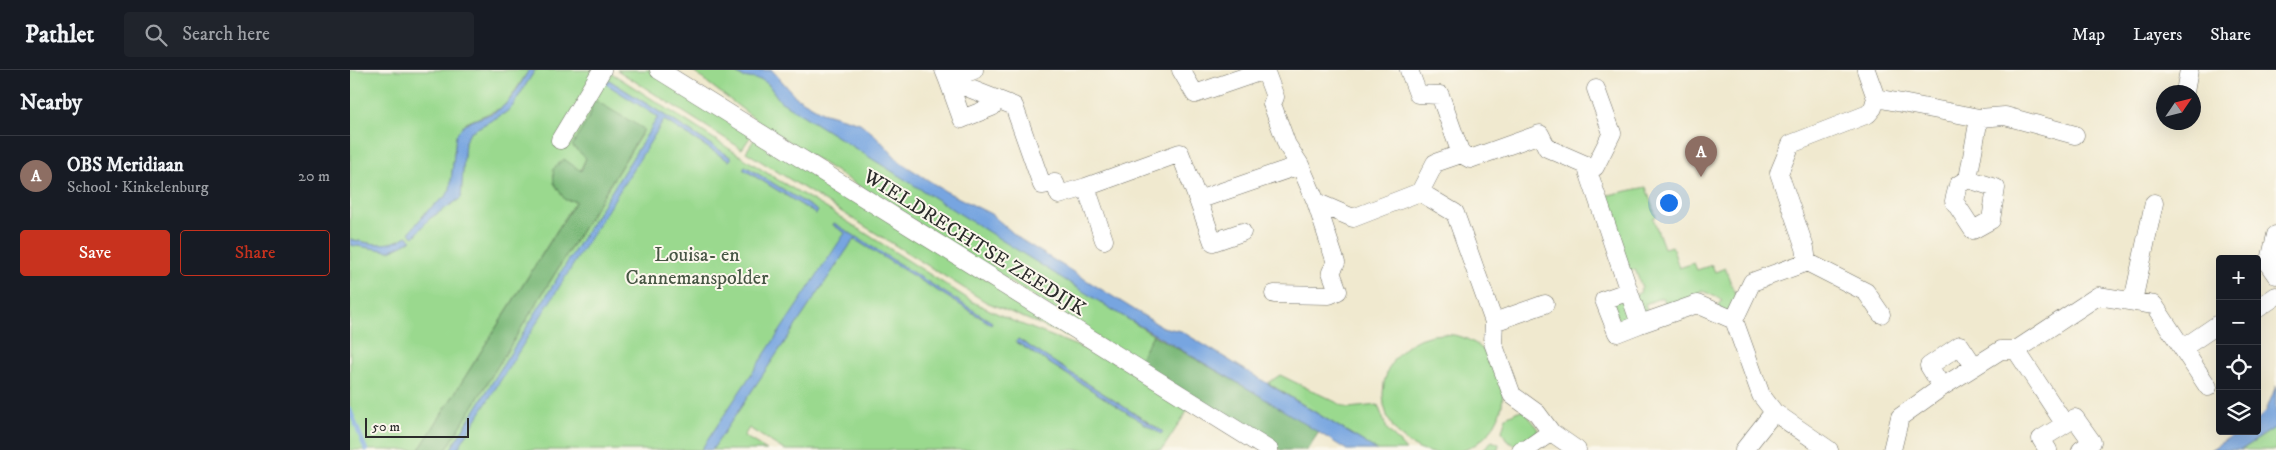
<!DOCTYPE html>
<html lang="en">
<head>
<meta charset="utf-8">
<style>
	:root { --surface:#171b24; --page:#20242c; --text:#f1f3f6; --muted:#9ea1a6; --line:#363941; --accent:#c8321e }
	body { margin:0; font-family:"IM FELL DW Pica",serif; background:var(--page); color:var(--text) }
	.controls { position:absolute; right:15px; bottom:15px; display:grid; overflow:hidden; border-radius:5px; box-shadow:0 5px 20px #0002 }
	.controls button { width:45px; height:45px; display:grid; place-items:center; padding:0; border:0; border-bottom:1px solid var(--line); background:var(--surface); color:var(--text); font:25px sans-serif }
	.compass { position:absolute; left:1806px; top:15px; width:45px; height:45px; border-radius:50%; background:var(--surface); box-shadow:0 5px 20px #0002; rotate:55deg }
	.scale { position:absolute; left:15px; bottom:12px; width:104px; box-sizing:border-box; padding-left:5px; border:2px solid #2b2b2b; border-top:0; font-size:14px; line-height:18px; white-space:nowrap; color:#2b2b2b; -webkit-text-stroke:4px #fbf7ec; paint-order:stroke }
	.you { position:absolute; left:1318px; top:132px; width:18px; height:18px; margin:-12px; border:4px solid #fff; border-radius:50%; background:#1a73e8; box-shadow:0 0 0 8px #1a73e833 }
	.badge { display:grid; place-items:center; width:32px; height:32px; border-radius:50%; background:var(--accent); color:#fff; font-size:16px; font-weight:700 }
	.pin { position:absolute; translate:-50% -41px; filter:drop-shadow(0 1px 2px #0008) }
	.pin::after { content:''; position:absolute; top:26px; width:18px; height:15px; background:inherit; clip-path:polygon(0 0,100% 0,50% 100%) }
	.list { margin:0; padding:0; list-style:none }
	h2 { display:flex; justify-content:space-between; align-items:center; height:65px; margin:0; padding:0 20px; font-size:21px }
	h2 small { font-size:16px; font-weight:400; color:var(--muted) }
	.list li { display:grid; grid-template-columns:32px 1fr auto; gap:15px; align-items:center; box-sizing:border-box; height:80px; padding:0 20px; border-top:1px solid var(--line) }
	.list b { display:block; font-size:19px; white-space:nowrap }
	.list p { margin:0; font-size:16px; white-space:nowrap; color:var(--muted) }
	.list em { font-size:16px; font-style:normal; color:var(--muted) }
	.actions { display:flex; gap:10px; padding:15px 20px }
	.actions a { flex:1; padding:11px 0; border:1px solid var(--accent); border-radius:5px; text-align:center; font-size:18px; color:var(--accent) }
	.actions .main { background:var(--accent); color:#fff }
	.icon { flex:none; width:28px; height:28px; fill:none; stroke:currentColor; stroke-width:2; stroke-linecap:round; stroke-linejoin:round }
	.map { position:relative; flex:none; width:1926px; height:380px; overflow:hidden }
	header { display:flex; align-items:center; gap:30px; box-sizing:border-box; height:70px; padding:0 25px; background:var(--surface); border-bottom:1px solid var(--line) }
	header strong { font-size:24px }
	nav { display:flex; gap:28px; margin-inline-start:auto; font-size:18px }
	.search { width:350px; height:45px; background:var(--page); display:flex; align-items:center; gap:12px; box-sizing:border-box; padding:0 18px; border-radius:5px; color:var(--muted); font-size:19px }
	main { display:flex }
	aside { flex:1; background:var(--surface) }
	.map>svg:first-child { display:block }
	.green { fill:#9ad98e; stroke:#62825c; fill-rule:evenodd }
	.forest { fill:#7bb979; stroke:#537252 }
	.water { fill:#77a5e0; stroke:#516886 }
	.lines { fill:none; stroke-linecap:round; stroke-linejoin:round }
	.stream { stroke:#77a5e0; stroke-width:4.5 }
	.minor-casing { stroke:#706e64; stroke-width:19 }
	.minor { stroke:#fff; stroke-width:18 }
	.labels { text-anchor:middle; stroke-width:4; stroke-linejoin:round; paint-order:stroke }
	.street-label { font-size:20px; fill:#2b2b2b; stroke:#fbf7ec }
	.park-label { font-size:20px; fill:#475644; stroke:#fbf7ec }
</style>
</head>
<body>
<header>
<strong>Pathlet</strong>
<div class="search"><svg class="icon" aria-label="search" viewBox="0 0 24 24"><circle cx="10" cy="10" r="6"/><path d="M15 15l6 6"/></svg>Search here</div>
<nav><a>Map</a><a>Layers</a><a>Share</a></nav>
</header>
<main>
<aside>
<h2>Nearby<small></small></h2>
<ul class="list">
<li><span class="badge" style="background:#8d6e63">A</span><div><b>OBS Meridiaan</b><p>School · Kinkelenburg</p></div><em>20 m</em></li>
</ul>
<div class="actions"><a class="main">Save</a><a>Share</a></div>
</aside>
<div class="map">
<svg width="1926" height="380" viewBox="0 0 1926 380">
	<rect width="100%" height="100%" fill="#fbf7ec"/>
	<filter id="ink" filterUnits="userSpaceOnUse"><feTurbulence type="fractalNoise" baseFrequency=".02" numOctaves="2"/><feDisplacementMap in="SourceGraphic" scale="10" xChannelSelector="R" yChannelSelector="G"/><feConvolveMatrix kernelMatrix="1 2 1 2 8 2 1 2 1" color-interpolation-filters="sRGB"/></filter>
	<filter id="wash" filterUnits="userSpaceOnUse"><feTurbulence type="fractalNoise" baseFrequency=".0096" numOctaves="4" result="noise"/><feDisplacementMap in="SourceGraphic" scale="20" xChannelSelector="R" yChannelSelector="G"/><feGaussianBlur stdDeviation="1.12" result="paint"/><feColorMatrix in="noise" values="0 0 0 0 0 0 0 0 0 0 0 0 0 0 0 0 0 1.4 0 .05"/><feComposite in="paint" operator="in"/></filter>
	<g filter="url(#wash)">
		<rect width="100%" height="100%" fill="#f0e9cf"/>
		<!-- green -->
		<path class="green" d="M0 0H179L159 30 151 38 116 53 106 66 100 120 96 126 77 141 59 163 64 167 79 149 111 128 115 71 117 67 120 62 155 43 162 37 185 0H244L260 2 428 110 476 138 623 232 663 251 755 287 841 335 812 380H434L399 358 394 366 417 380H362L504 169 641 254 642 253 484 153 483 155 496 163 351 380H104L314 50 379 91 382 88 259 10 257 14 308 47 100 380H96L294 60 241 29V44L233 59 236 88 230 101 226 130 69 380H0V175L40 181 62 170 57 166C38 178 21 174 0 169ZM395 96 468 141 466 144 393 99ZM668 269 812 361 811 364 666 272Z
			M267 0H302L403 63 392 79Z
			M341 0H382L392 7 412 9 418 14 430 31 803 265 787 293 413 55Z
			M407 65 746 278 636 232 396 82Z
			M1296 117 1306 147 1303 148 1314 178 1322 176 1329 198 1344 193 1347 200 1362 195 1365 202 1375 198 1387 229 1376 242 1368 238 1372 230 1351 220 1347 228 1317 237 1313 227 1295 234 1298 244 1290 245 1283 226 1291 222 1290 219 1292 218 1285 199 1276 202 1254 126Z
			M1271 230 1279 252 1270 255 1262 233Z
			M1033 324a60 60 0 1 1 120 0a60 60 0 1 1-120 0Z
			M930 305 998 338 1028 335 1037 359 1056 380H1027L918 313Z
			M1168 341H1174L1188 358 1187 363 1167 376 1157 371 1152 361 1156 347Z
			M1926 357V380H1891Z
			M1142 371 1149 374 1148 380H1132Z"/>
		<!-- forest -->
		<path class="forest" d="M241 28 294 59 96 380H69L226 131 215 130 204 113 203 99 214 89 231 101 236 88 222 76 241 44Z
			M803 265 902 321 969 362 957 380H931L787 293Z"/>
		<!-- water -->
		<path class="water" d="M179 0H185L162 37 155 43 120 62 115 71 111 128 79 149 64 167 59 163 77 141 96 126 100 120 106 66C114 48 136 49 151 38 163 30 171 12 179 0Z
			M382 0H422L446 27 472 42 510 53 526 66 550 92 595 121 641 144 670 169 812 257 831 261 1027 380H997L902 321 766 242 430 31 418 14 412 10 392 7Z
			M259 10 382 88 379 91 314 50 107 380H100L308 47 256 14Z
			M395 96 468 141 466 144 393 99Z
			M484 153 642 252 641 254 504 169 362 380H351L495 163 483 155Z
			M57 166 62 170 40 181 0 175V169C21 174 38 178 57 166Z
			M668 269 813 362 811 364 666 272Z
			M1926 316V357L1891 380H1860L1889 361H1907V350L1916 341Z"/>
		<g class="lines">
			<!-- stream -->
			<path class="stream" d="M0 340 16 380"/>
		</g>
	</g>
	<g filter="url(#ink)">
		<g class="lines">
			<!-- minor casing -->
			<g class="minor-casing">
				<path id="minor" d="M309 0 919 380
					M594 0 598 10 664 36 692 115 705 113 709 125 736 117
					M624 0 598 10 612 49 642 37 646 30
					M831 0 845 24 915 0
					M915 0 925 27 922 34 937 75 950 95 966 132 1003 148 1070 122 1085 93 1111 84 1120 89 1190 64 1197 78 1236 95 1290 254 1347 234 1384 250 1411 325 1424 342 1479 380
					M1059 0 1068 24 1090 25 1111 84
					M1516 0 1526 28
					M1835 22 1839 0
					M210 70 252 0
					M1238 101 1245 97 1262 63 1246 19
					M1618 109 1646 118 1641 150 1623 160 1604 131 1608 115Z
					M1618 109 1629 48
					M1070 122 1105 143 1144 252 1143 273 1162 325 1187 343 1201 362 1227 380
					M848 130 863 172 892 162
					M1926 165 1919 195 1926 205
					M754 170 736 117 830 83 848 130 950 95
					M1277 222 1254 230 1267 263 1290 254
					M924 224 979 225 988 221 981 202 986 193 966 132
					M1783 231 1804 133
					M1907 239 1926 226
					M1531 244 1516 222 1457 192 1455 178 1429 103 1441 74 1518 44 1523 38 1526 28 1629 48 1655 46 1725 65
					M1384 250 1402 212 1457 192
					M1144 252 1195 234
					M1833 278 1870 253
					M1666 280 1748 226 1804 235 1858 317
					M1592 317 1579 296 1610 275 1624 296
					M1171 380 1177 379 1201 362
					M1394 380 1424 342
					M1542 380 1550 347 1592 317 1651 280H1666L1714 353
					M1698 380 1691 369 1725 348 1742 372 1731 380"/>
			</g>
			<!-- minor -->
			<use href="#minor" class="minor"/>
		</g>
	</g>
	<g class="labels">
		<!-- street labels -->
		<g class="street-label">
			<text transform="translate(625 172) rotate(32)" y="7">WIELDRECHTSE ZEEDIJK</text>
		</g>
		<!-- park labels -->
		<g class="park-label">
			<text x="347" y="191">Louisa- en<tspan x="347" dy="23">Cannemanspolder</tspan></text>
		</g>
	</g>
</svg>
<div class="controls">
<button>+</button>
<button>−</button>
<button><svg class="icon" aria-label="locate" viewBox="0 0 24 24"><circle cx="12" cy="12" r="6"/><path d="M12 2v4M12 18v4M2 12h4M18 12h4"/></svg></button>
<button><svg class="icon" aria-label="layers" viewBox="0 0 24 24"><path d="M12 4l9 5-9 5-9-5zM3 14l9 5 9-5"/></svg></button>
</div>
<svg class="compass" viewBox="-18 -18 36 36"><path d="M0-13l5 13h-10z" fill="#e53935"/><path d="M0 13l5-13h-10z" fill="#9ea1a6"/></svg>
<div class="scale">50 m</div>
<div class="you"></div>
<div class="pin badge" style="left:1351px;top:107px;background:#8d6e63">A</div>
</div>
</main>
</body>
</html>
